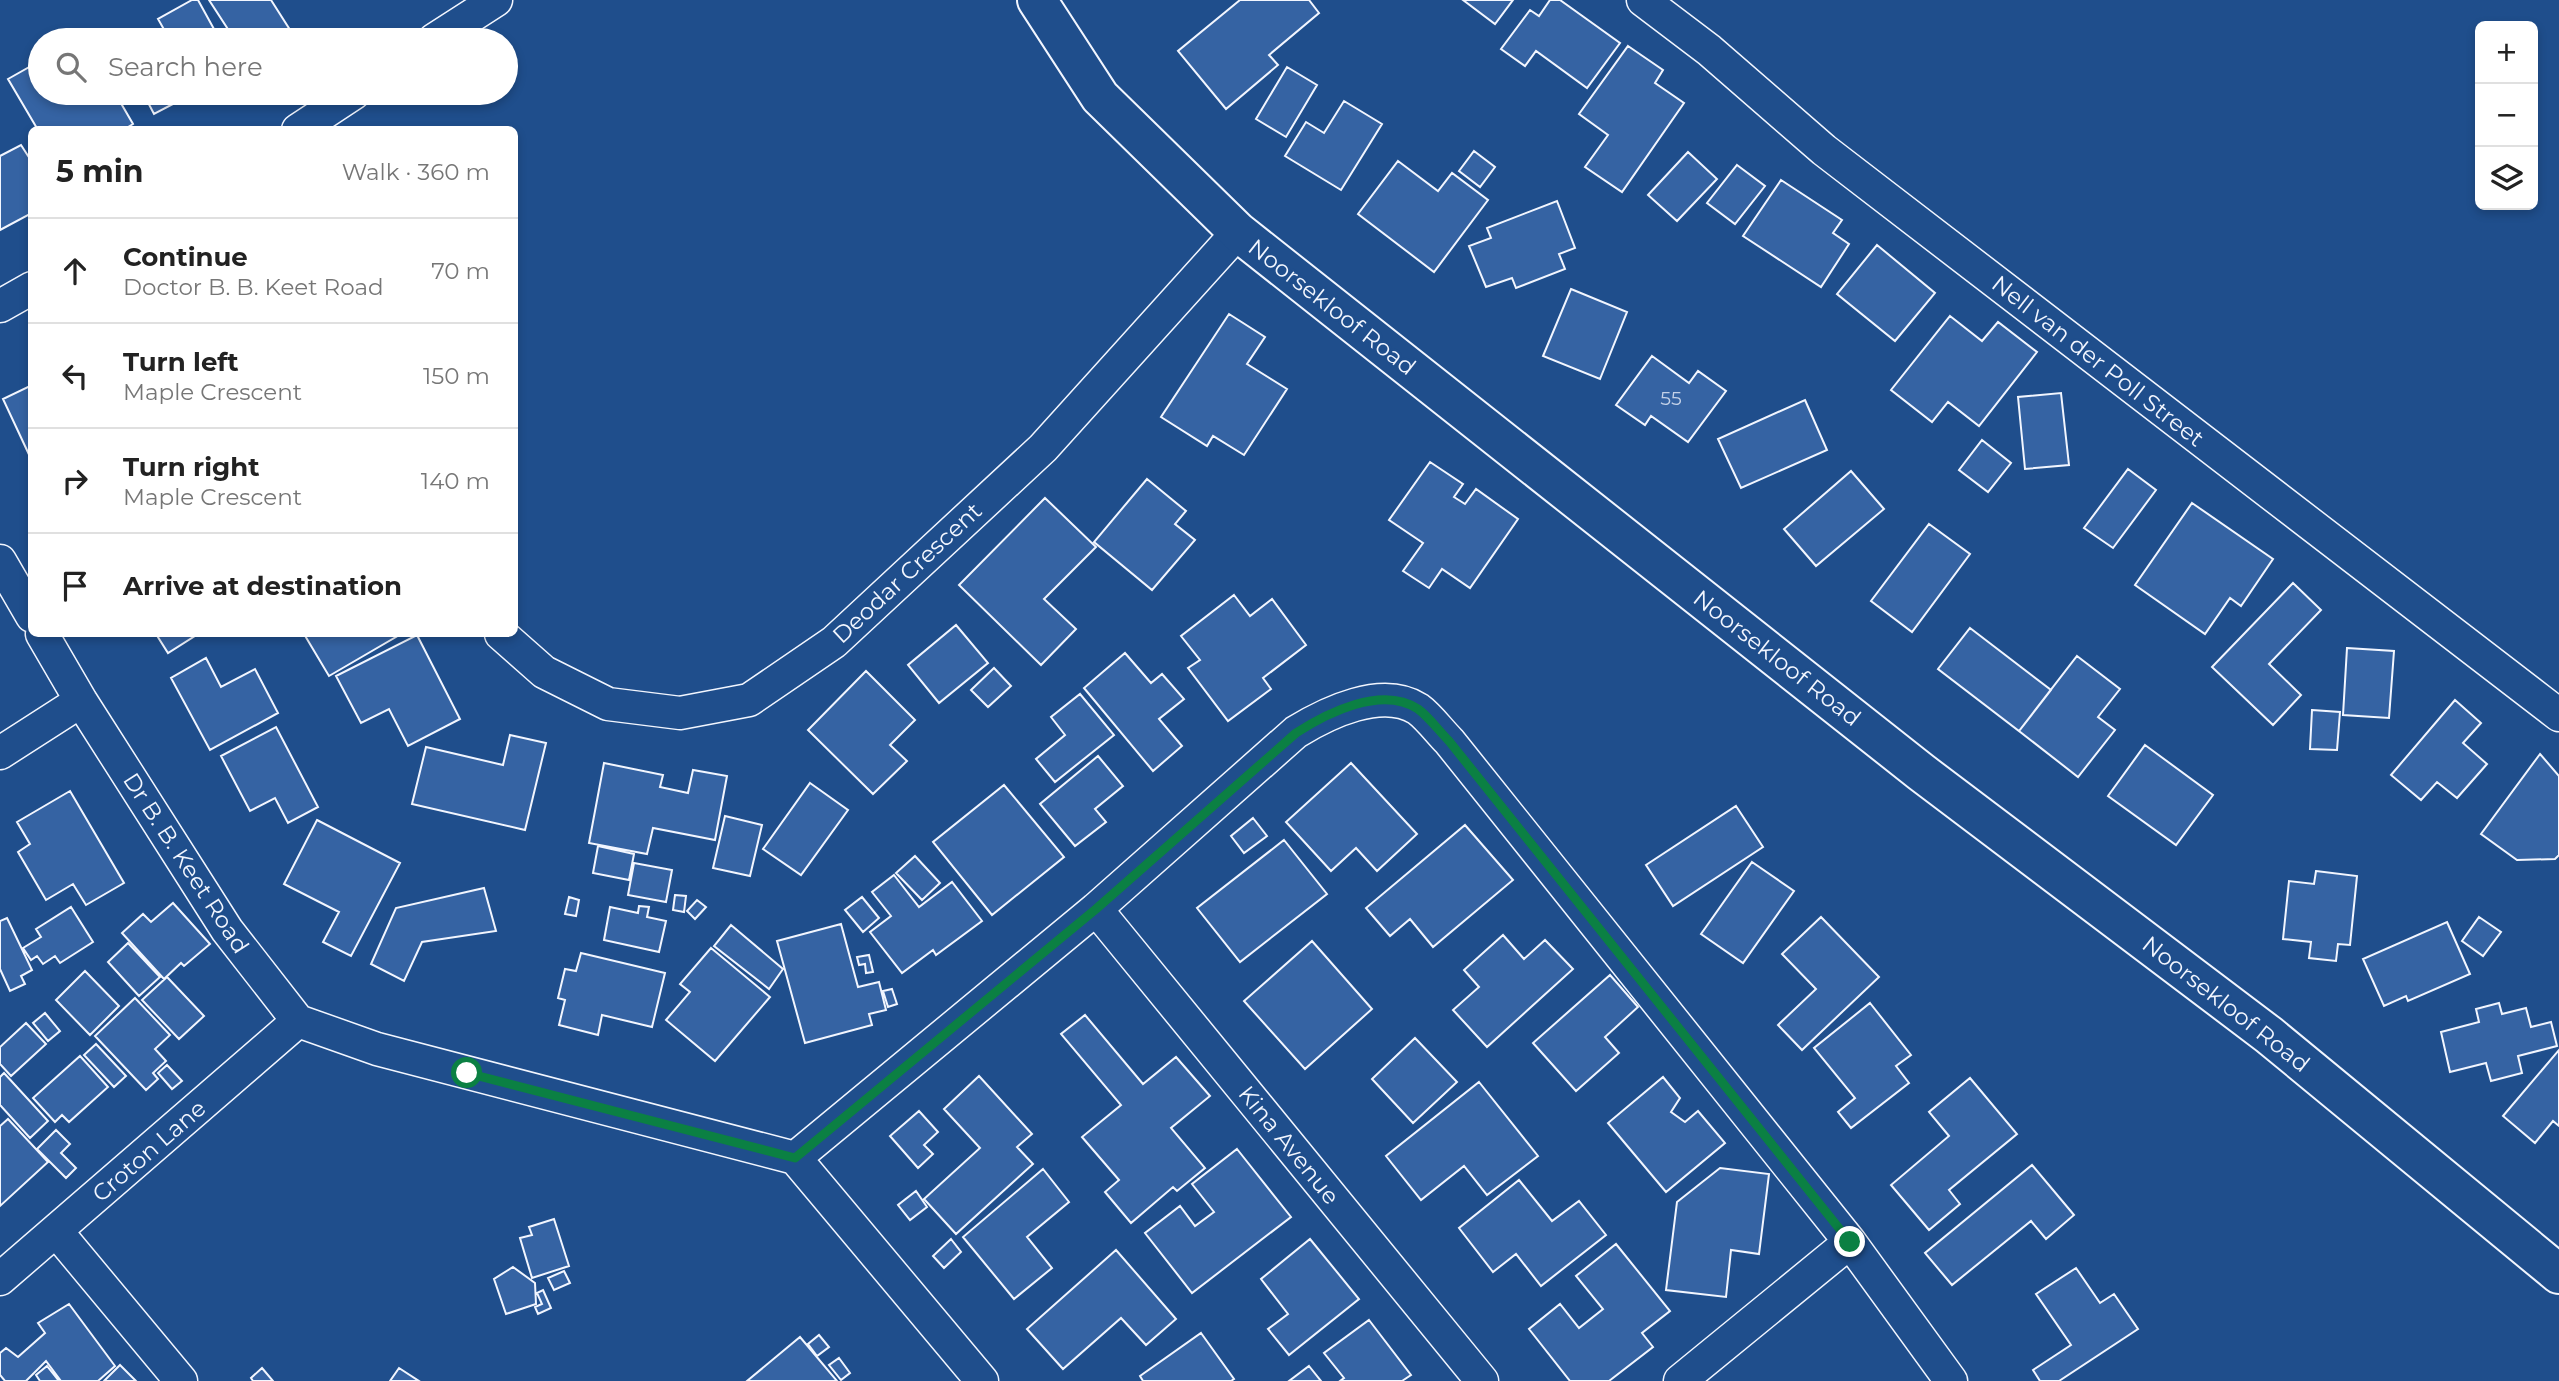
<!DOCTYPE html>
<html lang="en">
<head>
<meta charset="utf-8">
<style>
	:root { --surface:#fff; --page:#f6f6f6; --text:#222; --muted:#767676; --line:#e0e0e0 }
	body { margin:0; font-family:Montserrat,sans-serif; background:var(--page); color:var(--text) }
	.controls { position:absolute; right:21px; top:21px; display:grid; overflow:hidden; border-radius:10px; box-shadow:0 4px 10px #0003 }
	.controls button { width:63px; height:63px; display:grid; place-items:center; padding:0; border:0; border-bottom:2px solid var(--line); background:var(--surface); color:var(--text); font:35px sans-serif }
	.stop { position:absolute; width:21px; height:21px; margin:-16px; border:5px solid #0b8043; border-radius:50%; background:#fff }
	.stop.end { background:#0b8043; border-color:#fff; box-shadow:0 2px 7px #0008 }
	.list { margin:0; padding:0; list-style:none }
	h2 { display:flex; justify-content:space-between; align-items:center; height:91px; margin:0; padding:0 28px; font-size:30px }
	h2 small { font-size:23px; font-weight:400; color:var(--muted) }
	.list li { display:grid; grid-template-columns:46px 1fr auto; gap:21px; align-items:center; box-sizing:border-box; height:105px; padding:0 28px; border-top:2px solid var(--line) }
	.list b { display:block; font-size:26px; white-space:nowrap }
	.list p { margin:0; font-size:23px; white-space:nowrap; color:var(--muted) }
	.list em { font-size:23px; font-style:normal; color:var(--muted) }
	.icon { flex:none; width:38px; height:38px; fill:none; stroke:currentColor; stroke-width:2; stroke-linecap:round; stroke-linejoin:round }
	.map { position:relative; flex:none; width:2559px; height:1381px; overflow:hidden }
	.search { position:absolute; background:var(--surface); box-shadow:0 4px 10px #0003; left:28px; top:28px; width:490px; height:77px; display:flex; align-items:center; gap:18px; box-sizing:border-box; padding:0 24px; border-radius:38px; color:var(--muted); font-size:26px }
	.panel { position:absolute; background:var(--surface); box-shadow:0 4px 10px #0003; left:28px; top:126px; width:490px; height:511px; border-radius:10px }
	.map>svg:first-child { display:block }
	.building { fill:#3563a3; stroke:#f2f6ff; stroke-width:2 }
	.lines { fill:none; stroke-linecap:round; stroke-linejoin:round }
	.street-casing { stroke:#f2f6ff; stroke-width:35 }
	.secondary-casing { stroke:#f2f6ff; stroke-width:42 }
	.street { stroke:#1f4e8c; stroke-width:32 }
	.secondary { stroke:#1f4e8c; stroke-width:38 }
	.route { stroke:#0b8043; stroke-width:9 }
	.labels { text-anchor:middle; stroke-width:5; stroke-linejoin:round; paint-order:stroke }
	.number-label { font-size:19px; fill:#c3d1e8 }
	.street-label { font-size:23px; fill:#f2f6ff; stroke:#1f4e8c }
</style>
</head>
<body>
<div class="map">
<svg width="2559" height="1381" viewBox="0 0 2559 1381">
	<rect width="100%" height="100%" fill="#1f4e8c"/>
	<!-- building -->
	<path class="building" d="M192 0H198L220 40H170L158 19Z
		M209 0H271L292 33 282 40H235Z
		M1240 0H1309L1319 13 1269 55 1278 65 1226 109 1178 51Z
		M1463 0H1513L1495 24Z
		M1550 0H1560L1620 43 1587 88 1536 51 1525 66 1501 49 1530 10 1539 16Z
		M1628 46 1663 70 1655 83 1684 103 1622 192 1585 167 1608 135 1579 114Z
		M40 61V93H67L71 100 84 93H115L133 124 123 130H38L8 79Z
		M1287 67 1317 85 1286 137 1256 119Z
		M143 93H194L154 114Z
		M1344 101 1382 124 1341 190 1285 156 1306 122 1324 133Z
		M21 145 32 162V213L0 230V156Z
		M1474 151 1495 167 1480 187 1459 171Z
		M1688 152 1717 179 1677 221 1648 195Z
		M1398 161 1438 191 1452 173 1488 200 1434 272 1358 214Z
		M1737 165 1765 186 1735 224 1707 203Z
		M1781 180 1842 220 1833 233 1849 244 1821 287 1743 236Z
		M1557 201 1575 248 1559 254 1565 269 1516 288 1512 278 1486 287 1469 246 1491 238 1487 228Z
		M1877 245 1935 293 1895 341 1837 294Z
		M1571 289 1627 312 1600 379 1543 356Z
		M1229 314 1265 337 1247 364 1287 389 1244 455 1213 436 1207 446 1161 417Z
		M1950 316 1982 341 1998 322 2037 352 1979 426 1948 402 1932 422 1891 390Z
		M1652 356 1689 383 1698 371 1726 391 1688 442 1651 416 1645 425 1616 405Z
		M32 385V461L3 399Z
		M2061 393 2069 465 2025 469 2018 397Z
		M1805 400 1827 450 1741 488 1718 439Z
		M1982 440 2011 463 1988 492 1959 470Z
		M1430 462 1463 484 1454 497 1465 504 1476 489 1518 519 1470 588 1442 569 1429 588 1403 571 1423 543 1389 520Z
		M2128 469 2156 490 2113 548 2084 528Z
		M1851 471 1884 509 1816 566 1784 529Z
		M1147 479 1186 511 1175 524 1195 540 1152 590 1094 542Z
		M1045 498 1096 547 1044 599 1076 629 1041 665 959 585Z
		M2192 503 2273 559 2241 606 2230 598 2205 634 2135 585Z
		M1929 524 1970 554 1912 632 1871 601Z
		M2293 583 2321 610 2269 664 2301 695 2273 725 2212 667Z
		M1234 595 1250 616 1272 599 1306 645 1263 678 1271 689 1228 721 1188 668 1200 660 1181 636Z
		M956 625 988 663 939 703 908 665Z
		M1970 628 2051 690 2019 731 1938 669Z
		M156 634H198L168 653Z
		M304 634H401L329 676Z
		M417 635 460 719 408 746 389 709 361 723 336 676Z
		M2347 648 2394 651 2389 718 2343 715Z
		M1125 653 1151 683 1162 674 1184 699 1159 719 1182 746 1153 771 1084 688Z
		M2077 656 2120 689 2098 717 2115 730 2078 777 2019 731Z
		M206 658 221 687 255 669 278 713 210 750 171 678Z
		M994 668 1011 686 988 707 971 690Z
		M866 671 915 720 890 745 907 761 873 794 808 730Z
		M1080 694 1114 735 1055 782 1036 759 1065 735 1051 717Z
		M2455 700 2481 723 2463 743 2487 764 2457 798 2437 782 2421 800 2391 775Z
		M2312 710 2340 712 2337 750 2310 749Z
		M276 727 318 807 288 823 275 798 250 811 221 756Z
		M510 735 546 743 525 830 412 804 426 747 503 765Z
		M2145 745 2213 795 2176 845 2108 796Z
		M2540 754 2559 776V855L2555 859 2517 860 2481 834Z
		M1098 756 1123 786 1095 809 1106 822 1075 846 1040 804Z
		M604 763 663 775 660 787 688 793 693 770 727 776 715 840 653 828 647 854 589 843Z
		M1351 763 1417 834 1377 871 1356 848 1331 871 1286 822Z
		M810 783 848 810 801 875 763 849Z
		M1004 785 1064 857 992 915 933 842Z
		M70 791 124 883 86 905 73 884 46 900 18 852 30 844 17 822Z
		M1736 806 1763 847 1673 906 1646 865Z
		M725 816 762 825 750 876 713 868Z
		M1253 818 1267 836 1244 853 1231 836Z
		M317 820 400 863 351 956 323 942 339 912 284 884Z
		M1465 825 1513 880 1433 947 1410 919 1390 936 1366 908Z
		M1284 840 1327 894 1240 962 1197 908Z
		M598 846 634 854 629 880 593 873Z
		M915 856 940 883 922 900 896 873Z
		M1752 862 1794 891 1743 963 1701 934Z
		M634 863 672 870 666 902 628 895Z
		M2316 871 2357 876 2350 945 2338 944 2336 961 2309 958 2311 942 2283 939 2289 881 2314 884Z
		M894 875 919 907 952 882 982 921 936 955 933 950 902 973 870 932 891 916 872 892Z
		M484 888 496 931 422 942 404 981 371 964 396 908Z
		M675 895 686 896 684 912 673 910Z
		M569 897 579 900 576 916 565 914Z
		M862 897 879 918 863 932 845 910Z
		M697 900 706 907 695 919 687 911Z
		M173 903 210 944 184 966 181 963 164 979 122 933 143 914 151 922Z
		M639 906 649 907 647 917 666 921 659 952 604 940 610 907 638 913Z
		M71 907 93 942 60 963 55 956 43 964 37 956 31 960 23 948 41 937 36 929Z
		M1821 917 1879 977 1802 1050 1778 1025 1816 989 1782 954Z
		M2479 917 2501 932 2483 956 2462 941Z
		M7 918 32 970 21 976 25 984 10 991 0 969V921Z
		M2447 922 2470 974 2408 1001 2406 996 2384 1006 2363 959Z
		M841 924 858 987 879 982 886 1010 869 1014 872 1025 805 1043 777 941Z
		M731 925 783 969 769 989 714 946Z
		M1503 935 1524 959 1545 940 1573 969 1487 1047 1453 1010 1479 987 1464 970Z
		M1312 941 1372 1009 1305 1069 1244 1001Z
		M128 943 160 977 139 996 108 962Z
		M711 948 770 997 715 1061 666 1020 690 992 680 984Z
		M581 953 665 973 652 1027 602 1015 598 1035 559 1025 565 1000 558 998 565 969 576 971Z
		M869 955 873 972 866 973 865 964 859 965 857 957Z
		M85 971 119 1006 90 1035 56 1000Z
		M1610 975 1638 1007 1605 1037 1619 1053 1576 1091 1533 1043Z
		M167 977 204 1016 179 1039 142 1000Z
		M892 989 897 1004 888 1007 883 991Z
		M135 998 170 1035 155 1049 166 1061 153 1073 158 1079 146 1090 95 1036Z
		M1870 1003 1911 1055 1896 1066 1909 1083 1851 1128 1838 1112 1855 1098 1814 1048Z
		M2499 1003 2502 1014 2526 1008 2531 1027 2551 1022 2557 1046 2518 1056 2522 1073 2491 1081 2486 1063 2450 1072 2441 1032 2479 1022 2476 1009Z
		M45 1013 60 1031 48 1041 33 1023Z
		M1085 1015 1143 1084 1176 1057 1210 1096 1171 1128 1205 1168 1177 1191 1173 1187 1131 1223 1105 1192 1119 1180 1082 1137 1121 1105 1061 1034Z
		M26 1023 46 1044 11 1076 0 1064V1047Z
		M1415 1038 1457 1082 1413 1123 1372 1079Z
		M96 1044 126 1076 114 1087 84 1055Z
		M2559 1050V1126L2553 1121 2535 1143 2503 1116Z
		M80 1056 108 1087 69 1122 62 1115 55 1122 33 1098Z
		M167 1065 182 1081 172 1089 158 1073Z
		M4 1073 48 1121 30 1138 0 1105V1077Z
		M979 1076 1032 1134 1017 1147 1033 1164 956 1234 924 1199 980 1148 944 1109Z
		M1663 1077 1680 1098 1671 1112 1685 1122 1698 1111 1725 1143 1666 1192 1608 1123Z
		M1970 1078 2017 1134 1949 1190 1960 1204 1929 1230 1891 1185 1949 1136 1929 1112Z
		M1479 1082 1538 1156 1487 1195 1464 1166 1421 1200 1386 1156Z
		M919 1111 938 1132 924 1145 933 1154 918 1168 890 1136Z
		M8 1119 48 1162 0 1206V1126Z
		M56 1130 70 1144 61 1153 76 1168 66 1178 37 1149Z
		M1237 1149 1291 1217 1192 1293 1145 1233 1180 1206 1195 1226 1214 1212 1192 1184Z
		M2032 1165 2074 1215 2046 1239 2031 1221 1952 1285 1925 1253Z
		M1720 1168 1769 1174 1759 1254 1731 1250 1726 1297 1666 1290 1677 1202Z
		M1043 1169 1069 1202 1027 1237 1052 1268 1014 1299 963 1237Z
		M1519 1180 1552 1221 1579 1201 1606 1235 1541 1286 1516 1254 1493 1272 1459 1228Z
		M916 1191 927 1207 910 1220 898 1205Z
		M554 1219 569 1266 532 1278 520 1238 532 1235 529 1227Z
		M951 1239 961 1252 944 1268 933 1256Z
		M1310 1239 1359 1299 1289 1355 1268 1329 1288 1314 1261 1279Z
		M1616 1244 1670 1311 1642 1333 1653 1347 1609 1381H1570L1529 1329 1560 1304 1579 1328 1603 1309 1576 1276Z
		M1116 1250 1176 1319 1146 1345 1121 1318 1063 1369 1027 1329Z
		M513 1267 535 1283 536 1304 506 1314 494 1279Z
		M2076 1268 2100 1303 2114 1294 2138 1329 2059 1381H2040L2033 1370 2071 1345 2036 1294Z
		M564 1271 570 1283 554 1290 548 1278Z
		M543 1290 551 1308 538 1314 535 1307 542 1304 537 1293Z
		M69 1304 115 1366 98 1381H61L46 1361 26 1381H5L0 1375V1353L6 1348 18 1357 45 1333 38 1323Z
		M1369 1320 1411 1375 1402 1381H1340L1344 1378 1324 1353Z
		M1201 1333 1234 1379 1231 1381H1143L1140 1376Z
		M819 1335 829 1347 817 1356 808 1344Z
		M800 1337 837 1381H747Z
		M839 1358 850 1373 841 1380 829 1365Z
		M120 1365 136 1381H104Z
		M47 1366 59 1381H40L36 1375Z
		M1309 1366 1321 1381H1289Z
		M262 1368 273 1381H253L251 1378Z
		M399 1368 419 1381H390Z"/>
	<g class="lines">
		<!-- street casing -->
		<g class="street-casing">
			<path id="street" d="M1643 0 1709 50 1824 150 2559 715
				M434 40 496 0
				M298 130 354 93
				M0 306 32 288
				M0 561 32 616
				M42 634 81 701 227 930 298 1021
				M501 634 544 672 608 704 680 713 749 700 834 642 1043 448 1238 232
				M0 753 81 701
				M1096 909 1482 1381
				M298 1021 377 1049 795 1158 982 1381
				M795 1158 1096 909 1296 732C1327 713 1382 686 1418 709 1429 717 1439 731 1449 741L1850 1242 1951 1381
				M57 1232 181 1381
				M0 1279 298 1021
				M1680 1381 1850 1242"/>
		</g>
		<!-- secondary casing -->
		<g class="secondary-casing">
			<path id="secondary" d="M1037 0 1100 97 1238 232 1921 772 2269 1035 2559 1274"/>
		</g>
		<!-- street -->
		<use href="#street" class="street"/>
		<!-- secondary -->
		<use href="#secondary" class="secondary"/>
	</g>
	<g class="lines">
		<!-- route -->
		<path class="route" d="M467 1073 795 1158 1096 909 1296 733C1327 713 1382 685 1418 709 1429 717 1439 731 1449 741L1850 1242"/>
	</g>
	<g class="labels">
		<!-- number labels -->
		<g class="number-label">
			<text x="1671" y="405">55</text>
		</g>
		<!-- street labels -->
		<g class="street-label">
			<text transform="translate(1332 307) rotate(38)" y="8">Noorsekloof Road</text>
			<text transform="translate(2098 361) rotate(38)" y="8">Nell van der Poll Street</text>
			<text transform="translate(907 573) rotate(-43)" y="8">Deodar Crescent</text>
			<text transform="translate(1777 658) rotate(38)" y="8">Noorsekloof Road</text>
			<text transform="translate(186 863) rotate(57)" y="8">Dr B. B. Keet Road</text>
			<text transform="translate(2226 1004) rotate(38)" y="8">Noorsekloof Road</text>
			<text transform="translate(1289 1145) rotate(51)" y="8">Kina Avenue</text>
			<text transform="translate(149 1151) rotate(-41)" y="8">Croton Lane</text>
		</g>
	</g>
</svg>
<div class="controls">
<button>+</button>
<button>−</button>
<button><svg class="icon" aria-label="layers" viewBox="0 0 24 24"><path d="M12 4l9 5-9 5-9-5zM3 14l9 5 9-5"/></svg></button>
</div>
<div class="stop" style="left:467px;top:1073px"></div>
<div class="stop end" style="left:1850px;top:1242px"></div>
<div class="search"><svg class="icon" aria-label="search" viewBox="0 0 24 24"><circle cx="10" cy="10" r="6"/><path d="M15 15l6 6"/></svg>Search here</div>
<section class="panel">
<h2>5 min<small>Walk · 360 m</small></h2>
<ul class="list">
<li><svg class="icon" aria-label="ahead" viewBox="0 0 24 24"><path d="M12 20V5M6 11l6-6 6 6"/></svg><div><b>Continue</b><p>Doctor B. B. Keet Road</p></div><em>70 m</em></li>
<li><svg class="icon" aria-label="left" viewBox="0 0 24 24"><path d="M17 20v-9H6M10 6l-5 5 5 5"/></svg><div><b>Turn left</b><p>Maple Crescent</p></div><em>150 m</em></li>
<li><svg class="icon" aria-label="right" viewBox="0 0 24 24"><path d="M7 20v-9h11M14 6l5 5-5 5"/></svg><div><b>Turn right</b><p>Maple Crescent</p></div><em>140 m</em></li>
<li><svg class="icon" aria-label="arrive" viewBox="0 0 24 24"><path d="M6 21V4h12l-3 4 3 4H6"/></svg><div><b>Arrive at destination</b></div></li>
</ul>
</section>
</div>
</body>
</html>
